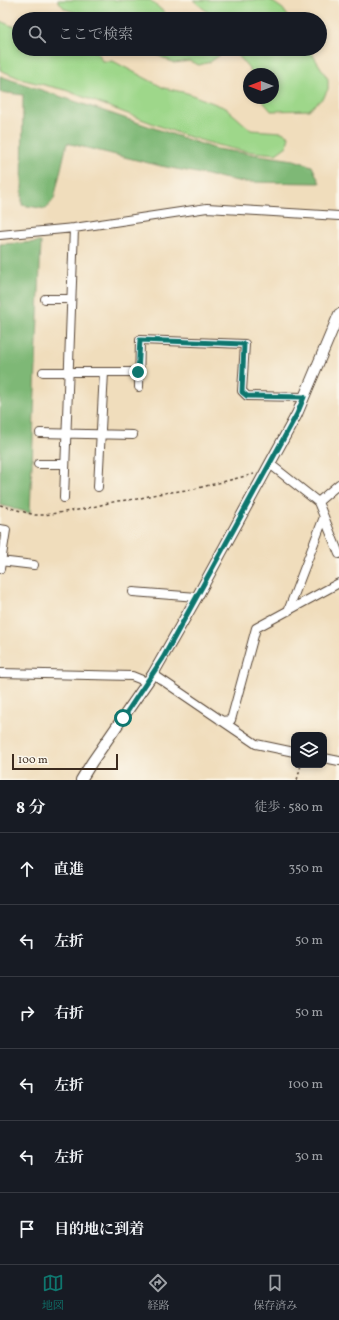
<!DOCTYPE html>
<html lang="ja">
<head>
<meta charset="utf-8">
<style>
	:root { --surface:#171b24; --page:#20242c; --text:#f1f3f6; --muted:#9ea1a6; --line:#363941; --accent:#0f766e }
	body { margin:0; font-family:Vollkorn,"Noto Serif JP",serif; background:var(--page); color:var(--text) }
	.controls { position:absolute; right:12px; bottom:12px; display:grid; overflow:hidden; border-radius:8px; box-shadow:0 2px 6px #0003 }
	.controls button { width:36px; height:36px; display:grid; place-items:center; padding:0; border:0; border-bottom:1px solid var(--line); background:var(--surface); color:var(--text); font:20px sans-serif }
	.compass { position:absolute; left:243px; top:68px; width:36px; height:36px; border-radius:50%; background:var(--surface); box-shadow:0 2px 6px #0003; rotate:270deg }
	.scale { position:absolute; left:12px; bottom:10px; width:106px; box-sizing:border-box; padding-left:4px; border:2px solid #3b2a1e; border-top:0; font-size:11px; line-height:14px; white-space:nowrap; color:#3b2a1e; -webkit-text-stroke:3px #fbf7ec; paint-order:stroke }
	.stop { position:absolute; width:12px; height:12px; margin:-9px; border:3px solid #0f766e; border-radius:50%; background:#fff }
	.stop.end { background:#0f766e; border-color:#fff; box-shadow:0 1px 4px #0008 }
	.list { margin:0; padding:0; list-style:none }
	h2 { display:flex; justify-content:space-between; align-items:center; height:52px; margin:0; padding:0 16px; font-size:17px }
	h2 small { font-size:13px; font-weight:400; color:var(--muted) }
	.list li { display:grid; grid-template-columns:26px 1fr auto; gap:12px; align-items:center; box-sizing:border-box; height:72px; padding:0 16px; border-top:1px solid var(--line) }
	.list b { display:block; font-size:15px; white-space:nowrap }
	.list em { font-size:13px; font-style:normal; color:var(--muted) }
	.icon { flex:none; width:22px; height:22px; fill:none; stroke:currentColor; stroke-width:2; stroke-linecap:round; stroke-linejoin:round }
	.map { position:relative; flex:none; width:339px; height:780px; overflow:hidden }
	.search { position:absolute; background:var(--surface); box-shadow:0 2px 6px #0003; left:12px; right:12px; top:12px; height:44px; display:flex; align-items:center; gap:10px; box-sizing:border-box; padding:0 14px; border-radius:22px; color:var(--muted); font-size:15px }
	.sheet { height:484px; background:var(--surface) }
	nav { display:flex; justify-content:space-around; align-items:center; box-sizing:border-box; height:56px; border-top:1px solid var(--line); background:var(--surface); font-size:11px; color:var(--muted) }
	nav a { display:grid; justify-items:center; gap:2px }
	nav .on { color:var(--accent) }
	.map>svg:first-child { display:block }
	.green { fill:#9ed78a; stroke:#6c8054 }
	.forest { fill:#7eb876; stroke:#5c714a }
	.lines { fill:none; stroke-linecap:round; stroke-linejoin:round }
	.minor-casing { stroke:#564536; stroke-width:10 }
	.tertiary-casing { stroke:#564536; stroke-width:12 }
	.path { stroke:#564536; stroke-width:1.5; stroke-dasharray:3 3; stroke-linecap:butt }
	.minor { stroke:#fff; stroke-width:8 }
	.tertiary { stroke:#fff; stroke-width:10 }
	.route { stroke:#0f766e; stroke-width:5 }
</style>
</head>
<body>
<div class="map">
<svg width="339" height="780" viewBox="0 0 339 780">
	<rect width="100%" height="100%" fill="#fbf7ec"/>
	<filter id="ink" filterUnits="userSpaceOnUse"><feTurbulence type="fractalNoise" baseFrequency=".025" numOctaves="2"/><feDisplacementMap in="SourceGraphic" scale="8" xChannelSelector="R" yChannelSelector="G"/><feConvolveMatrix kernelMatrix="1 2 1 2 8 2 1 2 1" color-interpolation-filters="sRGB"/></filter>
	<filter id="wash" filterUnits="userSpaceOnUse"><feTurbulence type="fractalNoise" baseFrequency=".012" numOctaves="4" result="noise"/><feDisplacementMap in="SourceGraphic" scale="16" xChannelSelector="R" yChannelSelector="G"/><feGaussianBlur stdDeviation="0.9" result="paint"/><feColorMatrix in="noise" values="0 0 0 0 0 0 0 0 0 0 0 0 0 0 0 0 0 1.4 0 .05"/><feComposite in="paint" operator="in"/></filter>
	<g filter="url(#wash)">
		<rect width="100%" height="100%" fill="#f0ddbc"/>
		<!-- green -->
		<path class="green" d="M57 0H150L172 19H94L65 9Z
			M193 0H270L283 9 290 19H216Z
			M0 21 12 26H19V49H90L99 54 102 61H113L164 88 187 93 226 108 251 130 282 132 289 136 287 146 276 154 243 151 217 145 183 135 65 90 24 80 0 70Z
			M145 49H212L220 55 210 62 199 65 189 61 174 63Z
			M233 49H309L328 79V89L324 97 309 110 271 111 260 98H273V74H252L248 67Z"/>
		<!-- forest -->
		<path class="forest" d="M0 76 216 149 294 160 312 166 320 183 243 182 161 166 67 143 54 199 46 209 22 205 23 95 0 92Z
			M41 242 30 513 0 505V244Z"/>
	</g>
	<g filter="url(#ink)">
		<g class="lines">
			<!-- minor casing -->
			<g class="minor-casing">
				<path id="minor" d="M0 235 74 228 207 208 339 216
					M45 299H71
					M43 372H138
					M139 387 140 340 245 344 242 391 247 396 304 397
					M40 433 133 435
					M38 464H65
					M270 464 318 502 339 484
					M98 487 104 372
					M64 498 74 228
					M318 502 339 554
					M0 529 6 530 0 569
					M0 561 34 565
					M133 592 197 597
					M288 611 324 517
					M0 673 132 676 147 682
					M153 674 256 744 294 752
					M221 721 231 720 256 628 339 583
					M324 758 339 761"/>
			</g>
			<!-- tertiary casing -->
			<g class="tertiary-casing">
				<path id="tertiary" d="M81 780 92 762 153 674 197 597 297 414 339 314"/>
			</g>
			<!-- path -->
			<path class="path" d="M0 505 35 515H44L84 509 117 501 137 499 157 494 194 489 254 474
				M297 780 301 765"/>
			<!-- minor -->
			<use href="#minor" class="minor"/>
			<!-- tertiary -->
			<use href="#tertiary" class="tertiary"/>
		</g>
	</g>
	<g class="lines" filter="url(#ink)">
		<!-- route -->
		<path class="route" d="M123 718 163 658 297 414 304 397 247 396 242 392 244 344 140 340 138 372"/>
	</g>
</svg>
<div class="controls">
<button><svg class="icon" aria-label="layers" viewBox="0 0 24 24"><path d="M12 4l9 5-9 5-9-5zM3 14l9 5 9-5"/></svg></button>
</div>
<svg class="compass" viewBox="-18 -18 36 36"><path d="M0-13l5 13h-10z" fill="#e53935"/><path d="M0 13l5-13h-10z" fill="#9ea1a6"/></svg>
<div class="scale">100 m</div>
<div class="stop" style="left:123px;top:718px"></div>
<div class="stop end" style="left:138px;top:372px"></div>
<div class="search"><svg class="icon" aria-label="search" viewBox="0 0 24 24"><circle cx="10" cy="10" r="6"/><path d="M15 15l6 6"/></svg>ここで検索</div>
</div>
<section class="sheet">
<h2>8 分<small>徒歩 · 580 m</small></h2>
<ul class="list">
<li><svg class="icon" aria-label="ahead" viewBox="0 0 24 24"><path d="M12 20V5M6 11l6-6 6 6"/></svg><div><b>直進</b></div><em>350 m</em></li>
<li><svg class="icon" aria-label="left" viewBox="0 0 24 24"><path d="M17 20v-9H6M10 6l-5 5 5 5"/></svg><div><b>左折</b></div><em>50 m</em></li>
<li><svg class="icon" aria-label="right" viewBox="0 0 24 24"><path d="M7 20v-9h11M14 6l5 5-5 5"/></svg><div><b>右折</b></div><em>50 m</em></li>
<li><svg class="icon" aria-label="left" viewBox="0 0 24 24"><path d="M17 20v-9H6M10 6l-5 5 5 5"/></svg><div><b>左折</b></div><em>100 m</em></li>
<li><svg class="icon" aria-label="left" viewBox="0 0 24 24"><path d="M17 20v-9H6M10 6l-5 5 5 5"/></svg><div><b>左折</b></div><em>30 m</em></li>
<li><svg class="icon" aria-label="arrive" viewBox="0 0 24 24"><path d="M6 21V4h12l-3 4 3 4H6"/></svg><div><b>目的地に到着</b></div></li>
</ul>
</section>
<nav>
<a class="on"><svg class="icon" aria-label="map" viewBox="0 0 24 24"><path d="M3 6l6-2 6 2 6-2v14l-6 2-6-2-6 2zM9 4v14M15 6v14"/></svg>地図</a>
<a><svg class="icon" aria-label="directions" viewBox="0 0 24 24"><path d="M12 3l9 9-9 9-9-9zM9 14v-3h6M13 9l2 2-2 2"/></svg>経路</a>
<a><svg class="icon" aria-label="saved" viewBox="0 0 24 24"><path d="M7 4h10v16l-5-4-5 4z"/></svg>保存済み</a>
</nav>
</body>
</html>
